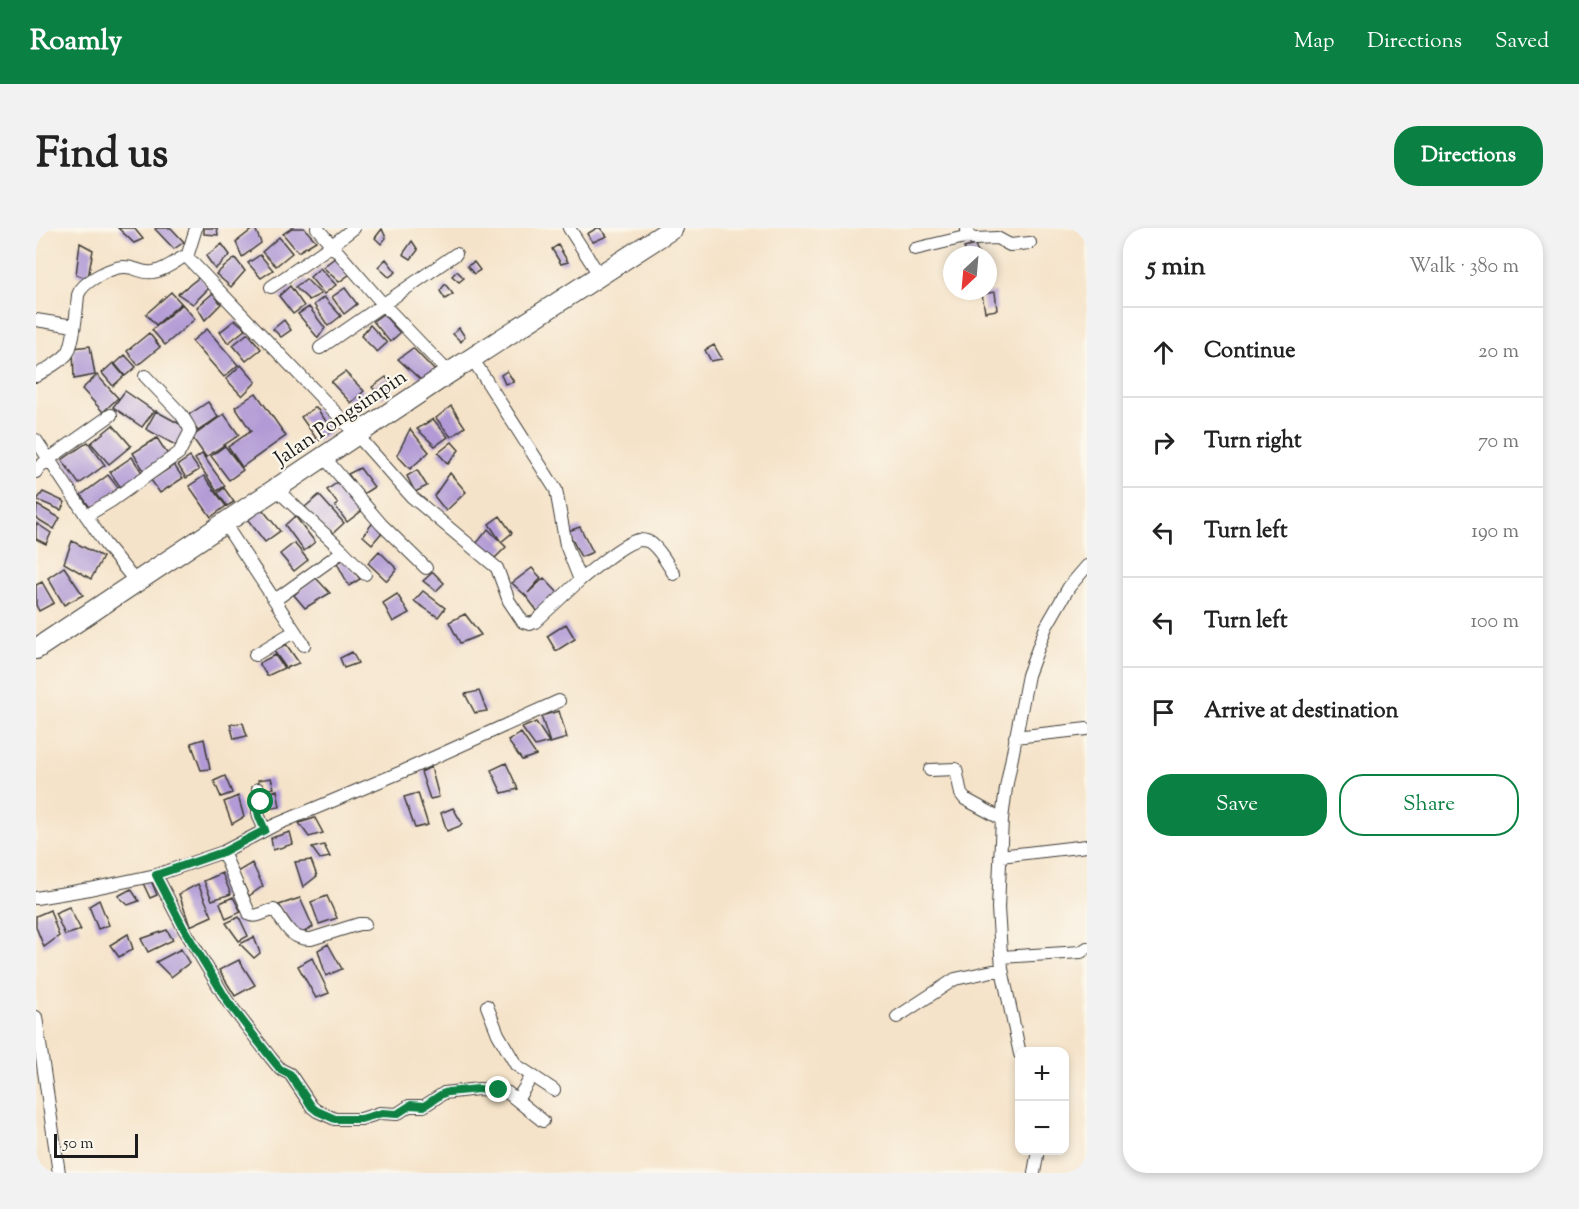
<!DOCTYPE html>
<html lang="en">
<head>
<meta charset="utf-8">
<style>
	:root { --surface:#fff; --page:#f2f2f2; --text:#222; --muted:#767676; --line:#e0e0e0; --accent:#0b8043 }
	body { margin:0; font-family:"Sorts Mill Goudy",serif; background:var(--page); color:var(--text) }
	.controls { position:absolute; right:18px; bottom:18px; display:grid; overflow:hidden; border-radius:12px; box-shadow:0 3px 9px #0003 }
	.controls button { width:54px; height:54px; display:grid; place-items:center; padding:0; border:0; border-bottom:2px solid var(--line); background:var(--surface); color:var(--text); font:30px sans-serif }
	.compass { position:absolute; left:907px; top:18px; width:54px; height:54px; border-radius:50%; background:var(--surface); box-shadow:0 3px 9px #0003; rotate:206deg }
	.scale { position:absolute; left:18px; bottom:15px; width:84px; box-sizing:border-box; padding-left:6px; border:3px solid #1c1c1c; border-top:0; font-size:16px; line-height:21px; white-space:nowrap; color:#1c1c1c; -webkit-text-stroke:4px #fbf7ec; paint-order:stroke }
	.stop { position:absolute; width:18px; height:18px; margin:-14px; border:4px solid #0b8043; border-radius:50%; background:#fff }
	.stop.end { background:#0b8043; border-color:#fff; box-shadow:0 2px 6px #0008 }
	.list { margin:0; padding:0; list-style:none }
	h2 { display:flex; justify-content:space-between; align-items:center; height:78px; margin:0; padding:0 24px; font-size:26px }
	h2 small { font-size:20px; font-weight:400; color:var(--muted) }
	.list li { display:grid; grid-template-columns:39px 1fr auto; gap:18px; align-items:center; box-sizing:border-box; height:90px; padding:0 24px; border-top:2px solid var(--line) }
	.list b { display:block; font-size:22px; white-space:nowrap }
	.list em { font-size:20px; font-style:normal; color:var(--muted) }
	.actions { display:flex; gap:12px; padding:18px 24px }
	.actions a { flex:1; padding:14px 0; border:2px solid var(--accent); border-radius:24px; text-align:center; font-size:21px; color:var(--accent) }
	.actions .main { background:var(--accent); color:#fff }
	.icon { flex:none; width:33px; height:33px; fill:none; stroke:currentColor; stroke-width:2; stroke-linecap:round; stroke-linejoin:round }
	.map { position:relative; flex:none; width:1051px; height:945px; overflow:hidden; border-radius:24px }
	header { display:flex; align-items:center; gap:36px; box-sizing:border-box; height:84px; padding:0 30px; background:var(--accent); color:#fff }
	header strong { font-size:28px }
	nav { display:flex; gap:33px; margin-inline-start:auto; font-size:21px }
	.intro { display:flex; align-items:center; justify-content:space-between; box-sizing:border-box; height:144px; padding:0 36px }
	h1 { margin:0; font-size:42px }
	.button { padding:15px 27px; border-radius:24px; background:var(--accent); color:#fff; font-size:21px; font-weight:700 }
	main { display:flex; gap:36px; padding:0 36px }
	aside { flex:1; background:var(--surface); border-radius:24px; box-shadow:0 3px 9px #0003 }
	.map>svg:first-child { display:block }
	.building { fill:#b19ad5 }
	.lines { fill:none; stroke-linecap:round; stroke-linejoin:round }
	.street-casing { stroke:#3d3a36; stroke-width:14 }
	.primary-casing { stroke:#3d3a36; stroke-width:22 }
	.street { stroke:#fff; stroke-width:12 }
	.primary { stroke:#fff; stroke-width:20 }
	.route { stroke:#0b8043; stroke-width:8 }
	.labels { text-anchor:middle; stroke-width:4.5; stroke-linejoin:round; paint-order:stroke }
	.street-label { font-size:21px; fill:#1c1c1c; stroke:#fbf7ec }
</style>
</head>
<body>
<header>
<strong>Roamly</strong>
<nav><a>Map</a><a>Directions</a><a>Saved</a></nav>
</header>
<div class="intro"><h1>Find us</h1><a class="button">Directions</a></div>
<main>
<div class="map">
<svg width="1051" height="945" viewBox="0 0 1051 945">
	<rect width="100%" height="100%" fill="#fbf7ec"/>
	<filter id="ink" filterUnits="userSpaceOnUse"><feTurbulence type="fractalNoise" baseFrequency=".0167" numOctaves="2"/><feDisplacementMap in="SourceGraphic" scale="12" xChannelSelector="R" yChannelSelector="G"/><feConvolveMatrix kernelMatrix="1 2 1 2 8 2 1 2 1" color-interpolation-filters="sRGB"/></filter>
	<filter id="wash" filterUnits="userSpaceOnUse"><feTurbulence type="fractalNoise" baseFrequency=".008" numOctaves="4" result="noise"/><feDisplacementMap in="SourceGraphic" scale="24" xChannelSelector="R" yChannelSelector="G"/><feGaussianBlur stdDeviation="1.35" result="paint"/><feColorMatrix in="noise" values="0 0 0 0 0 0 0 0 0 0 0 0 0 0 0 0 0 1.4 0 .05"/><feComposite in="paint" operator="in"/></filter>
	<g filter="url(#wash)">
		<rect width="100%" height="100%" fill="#f5e3c9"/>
		<g id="blocks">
			<!-- building -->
			<path class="building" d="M82 0H98L107 11 98 15Z
				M121 0H135L148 14 138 21 119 1Z
				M168 0H181L182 7 168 6Z
				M218 0H219L225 15 206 29 200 14Z
				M256 0H268L280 13 262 24 247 6Z
				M561 0H564L571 8 557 14 551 6Z
				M346 1 350 10 345 16 339 10Z
				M243 9 256 25 240 38 226 24Z
				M376 13 382 22 375 31 367 26Z
				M44 15 57 22 52 50 40 47Z
				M186 16 194 27 179 41 170 28Z
				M522 17 532 34 525 36 516 21Z
				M939 17 943 27H931L928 20Z
				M224 27 237 42 225 50 212 35Z
				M300 29 314 46 303 54 287 39Z
				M199 30 209 43 195 59 180 46Z
				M350 31 360 44 353 49 342 39Z
				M438 34 444 42 438 46 431 38Z
				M284 40 300 57 288 66 274 49Z
				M421 43 428 50 423 54 416 48Z
				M165 48 172 61 157 76 142 66Z
				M270 51 285 66 273 72 259 59Z
				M409 56 417 66 409 71 404 63Z
				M254 58 268 78 257 86 243 68Z
				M309 60 321 76 308 86 296 69Z
				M135 64 145 75 120 97 110 86Z
				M959 64 961 82 949 84 946 66Z
				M177 65 185 76 169 92 161 79Z
				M288 69 305 88 292 98 278 77Z
				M146 76 159 91 129 117 116 102Z
				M273 79 289 100 282 110 262 86Z
				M347 86 364 105 354 114 337 93Z
				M199 92 210 101 192 115 184 104Z
				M248 92 255 102 245 109 237 101Z
				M334 97 351 115 341 124 325 108Z
				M423 100 429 109 425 114 417 106Z
				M171 101 202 137 188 149 156 113Z
				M113 105 124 119 102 137 91 123Z
				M212 105 225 121 210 133 197 117Z
				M678 117 686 131 675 133 669 122Z
				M54 118 59 147 38 151 37 120Z
				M377 120 400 144 386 153 362 131Z
				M89 127 100 139 89 148 79 136Z
				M77 135 88 148 77 158 66 145Z
				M205 137 220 154 206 168 190 151Z
				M471 143 478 154 469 156 465 147Z
				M309 144 328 163 315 175 295 154Z
				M61 147 82 170 67 184 46 161Z
				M350 149 358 160 346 170 336 159Z
				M89 163 118 183 106 199 77 179Z
				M220 165 250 208 206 239 192 219 215 203 199 179Z
				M172 174 182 189 162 203 151 188Z
				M415 178 429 199 415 209 400 190Z
				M280 179 297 203 282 213 265 189Z
				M120 183 151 200 141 218 110 201Z
				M188 186 203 207 170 229 156 209Z
				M397 191 412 209 399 218 381 201Z
				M77 197 95 218 73 236 55 215Z
				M374 201 393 224 374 241 361 227Z
				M121 210 132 227 108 243 97 225Z
				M52 214 69 237 43 256 26 232Z
				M416 214 423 222 412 236 402 225Z
				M189 218 207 242 193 252 175 228Z
				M166 226 189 258 181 263 159 231Z
				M96 229 107 246 85 260 74 244Z
				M154 229 163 242 150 250 142 237Z
				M138 237 147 250 124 265 115 252Z
				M324 240 338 259 327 266 312 246Z
				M381 242 391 258 379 264 371 248Z
				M414 245 430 264 410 283 398 268Z
				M72 247 83 261 55 281 45 267Z
				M168 248 190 278 175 289 153 258Z
				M306 251 328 281 311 294 299 278 302 276 291 262Z
				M188 260 198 274 191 278 182 265Z
				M7 264 29 274 25 282 1 272Z
				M283 267 308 295 294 308 269 279Z
				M1 277 24 290 18 301 0 290Z
				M226 281 244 303 229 314 212 292Z
				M259 288 279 314 268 323 249 297Z
				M464 288 476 305 465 314 470 319 459 330 440 316 452 301 465 314 453 296Z
				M338 293 348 302 336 316 327 308Z
				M0 295 15 305 10 316 0 311Z
				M544 299 557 324 545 329 532 303Z
				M36 313 67 329 55 351 28 335Z
				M258 315 272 332 258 343 244 326Z
				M343 323 361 341 351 353 332 335Z
				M309 331 324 351 313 358 301 335Z
				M28 339 47 367 28 377 12 350Z
				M496 340 505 350 492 365 508 350 523 366 502 384 490 368 476 355Z
				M397 344 408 355 400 363 387 353Z
				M279 349 294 365 269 380 258 367Z
				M6 354 18 375 3 383 0 377V357Z
				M387 363 409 380 402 389 378 373Z
				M361 366 373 385 357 394 347 375Z
				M429 386 445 407 424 415 413 394Z
				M530 396 539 411 520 423 511 408Z
				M250 416 263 435 250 440 238 423Z
				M316 424 322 435 308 440 304 430Z
				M239 427 248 440 231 448 223 435Z
				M443 463 451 483 439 485 429 466Z
				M523 483 531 510 514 515 505 488Z
				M500 494 513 514 499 518 486 500Z
				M207 495 211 508 198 511 194 496Z
				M485 505 500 527 486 532 472 513Z
				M168 511 174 541 165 542 155 515Z
				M470 535 482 561 466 565 455 542Z
				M395 539 403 569 394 571 385 544Z
				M189 548 196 565 185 569 178 553Z
				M235 550 238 560 227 563 222 552Z
				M241 562 244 579 231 581 228 566Z
				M382 565 392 597 379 600 368 569Z
				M202 568 208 589 196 596 188 574Z
				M417 580 426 595 424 598 411 603 405 585Z
				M279 590 287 605 273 609 263 595Z
				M254 604 257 616 237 622 235 610Z
				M288 617 294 629 284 631 276 620Z
				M275 632 281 648 267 659 259 634Z
				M216 635 227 658 213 668 201 644Z
				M186 645 195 666 176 672 168 653Z
				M114 650 121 667 114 670 106 653Z
				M162 656 176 688 154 698 143 666Z
				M95 661 103 673 92 677 82 668Z
				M291 668 301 690 283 696 275 674Z
				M197 669 205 684 190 691 184 675Z
				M264 670 277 699 263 707 243 677Z
				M63 672 73 697 62 701 53 678Z
				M33 679 45 702 29 707 19 685Z
				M14 682 23 708 8 719 0 699V688Z
				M203 689 212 708 203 713 190 695Z
				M131 702 137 712 112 724 105 711Z
				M92 706 97 721 83 729 74 717Z
				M218 709 224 725 218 730 204 716Z
				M292 716 306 741 290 748 282 722Z
				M145 721 153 735 135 749 120 734Z
				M276 730 293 765 280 770 262 738Z
				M203 732 219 757 199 768 183 742Z"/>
		</g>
	</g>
	<g filter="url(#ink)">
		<use href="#blocks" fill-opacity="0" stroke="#3d3a36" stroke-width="1.5"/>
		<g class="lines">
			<!-- street casing -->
			<g class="street-casing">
				<path id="street" d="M281 0 347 76 413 145
					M533 0 564 48
					M930 8 939 11 961 10 974 17 994 15
					M879 21 929 9 932 6 931 2
					M151 29 160 0
					M235 59 296 17 318 0
					M0 92 38 98
					M284 120 420 26
					M0 148C10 141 23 135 31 126 38 118 41 79 42 67 46 54 76 38 89 39 99 39 107 46 117 44 127 43 139 34 147 29H151L321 207 376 269 461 340 473 373 487 394 494 396 499 394 544 352 530 317 520 262 436 130
					M0 212 69 316 100 354
					M288 229 345 296 390 340
					M0 244 3 239 13 231 75 187
					M240 261 307 323
					M50 288 75 273 143 225 154 204 153 199 145 186 109 148
					M188 295 268 417
					M544 352C557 341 587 315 603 312 607 312 613 313 616 316 625 323 632 337 638 346
					M239 372 307 323 329 346
					M219 427 259 403
					M979 509 1051 501
					M894 542 920 541 925 566 929 571 966 591
					M222 561 225 574C218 584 225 592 229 602
					M187 624 214 687C222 690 229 683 238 682L241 685C250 699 256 712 275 711L323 696H329
					M964 628 1051 618
					M120 647 148 701 192 774 235 830 244 841 254 846 276 879 281 883 299 891H325L344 885 361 886 373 878H388L408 865 442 861 463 862 472 865 507 893
					M0 670 54 661 120 647 187 624 239 597 368 543 523 473
					M965 729 1045 724 1051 720
					M451 778 462 806 480 837 518 862
					M0 789 23 945
					M861 789 919 751 966 741
					M984 826 966 741 962 680 966 591 970 560 992 447 1010 399 1033 359 1051 338
					M481 872 496 848
					M998 945 1002 922"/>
			</g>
			<!-- primary casing -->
			<g class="primary-casing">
				<path id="primary" d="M0 421 413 145 637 0"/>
			</g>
			<!-- street -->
			<use href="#street" class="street"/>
			<!-- primary -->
			<use href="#primary" class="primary"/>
		</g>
	</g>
	<g class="lines" filter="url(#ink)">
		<!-- route -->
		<path class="route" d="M225 574C218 584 225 592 229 602L187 624 120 647 148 701 192 774 235 830 244 841 254 846 276 879 281 883 299 891H325L346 885 361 886 375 877 388 878 406 866 412 864 442 861 463 862"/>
	</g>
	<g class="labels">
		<!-- street labels -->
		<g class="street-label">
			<text transform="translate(304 189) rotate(-34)" y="7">Jalan Pongsimpin</text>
		</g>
	</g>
</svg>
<div class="controls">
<button>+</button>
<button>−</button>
</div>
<svg class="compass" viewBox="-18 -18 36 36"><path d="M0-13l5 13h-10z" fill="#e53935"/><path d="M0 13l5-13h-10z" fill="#767676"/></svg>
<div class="scale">50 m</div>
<div class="stop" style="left:225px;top:574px"></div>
<div class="stop end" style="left:463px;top:862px"></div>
</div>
<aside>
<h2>5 min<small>Walk · 380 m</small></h2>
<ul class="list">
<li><svg class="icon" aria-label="ahead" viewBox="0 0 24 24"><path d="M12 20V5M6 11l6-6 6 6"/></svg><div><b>Continue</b></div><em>20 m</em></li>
<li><svg class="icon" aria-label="right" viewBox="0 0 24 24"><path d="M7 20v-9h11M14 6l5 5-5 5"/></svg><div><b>Turn right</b></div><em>70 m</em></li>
<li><svg class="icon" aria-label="left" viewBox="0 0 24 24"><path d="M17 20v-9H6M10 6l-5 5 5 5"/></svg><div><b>Turn left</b></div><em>190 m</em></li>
<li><svg class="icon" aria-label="left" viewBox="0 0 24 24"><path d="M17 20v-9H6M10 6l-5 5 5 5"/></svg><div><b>Turn left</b></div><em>100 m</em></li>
<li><svg class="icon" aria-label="arrive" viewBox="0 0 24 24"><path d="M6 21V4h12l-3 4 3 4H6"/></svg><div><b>Arrive at destination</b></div></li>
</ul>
<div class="actions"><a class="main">Save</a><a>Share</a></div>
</aside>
</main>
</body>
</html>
